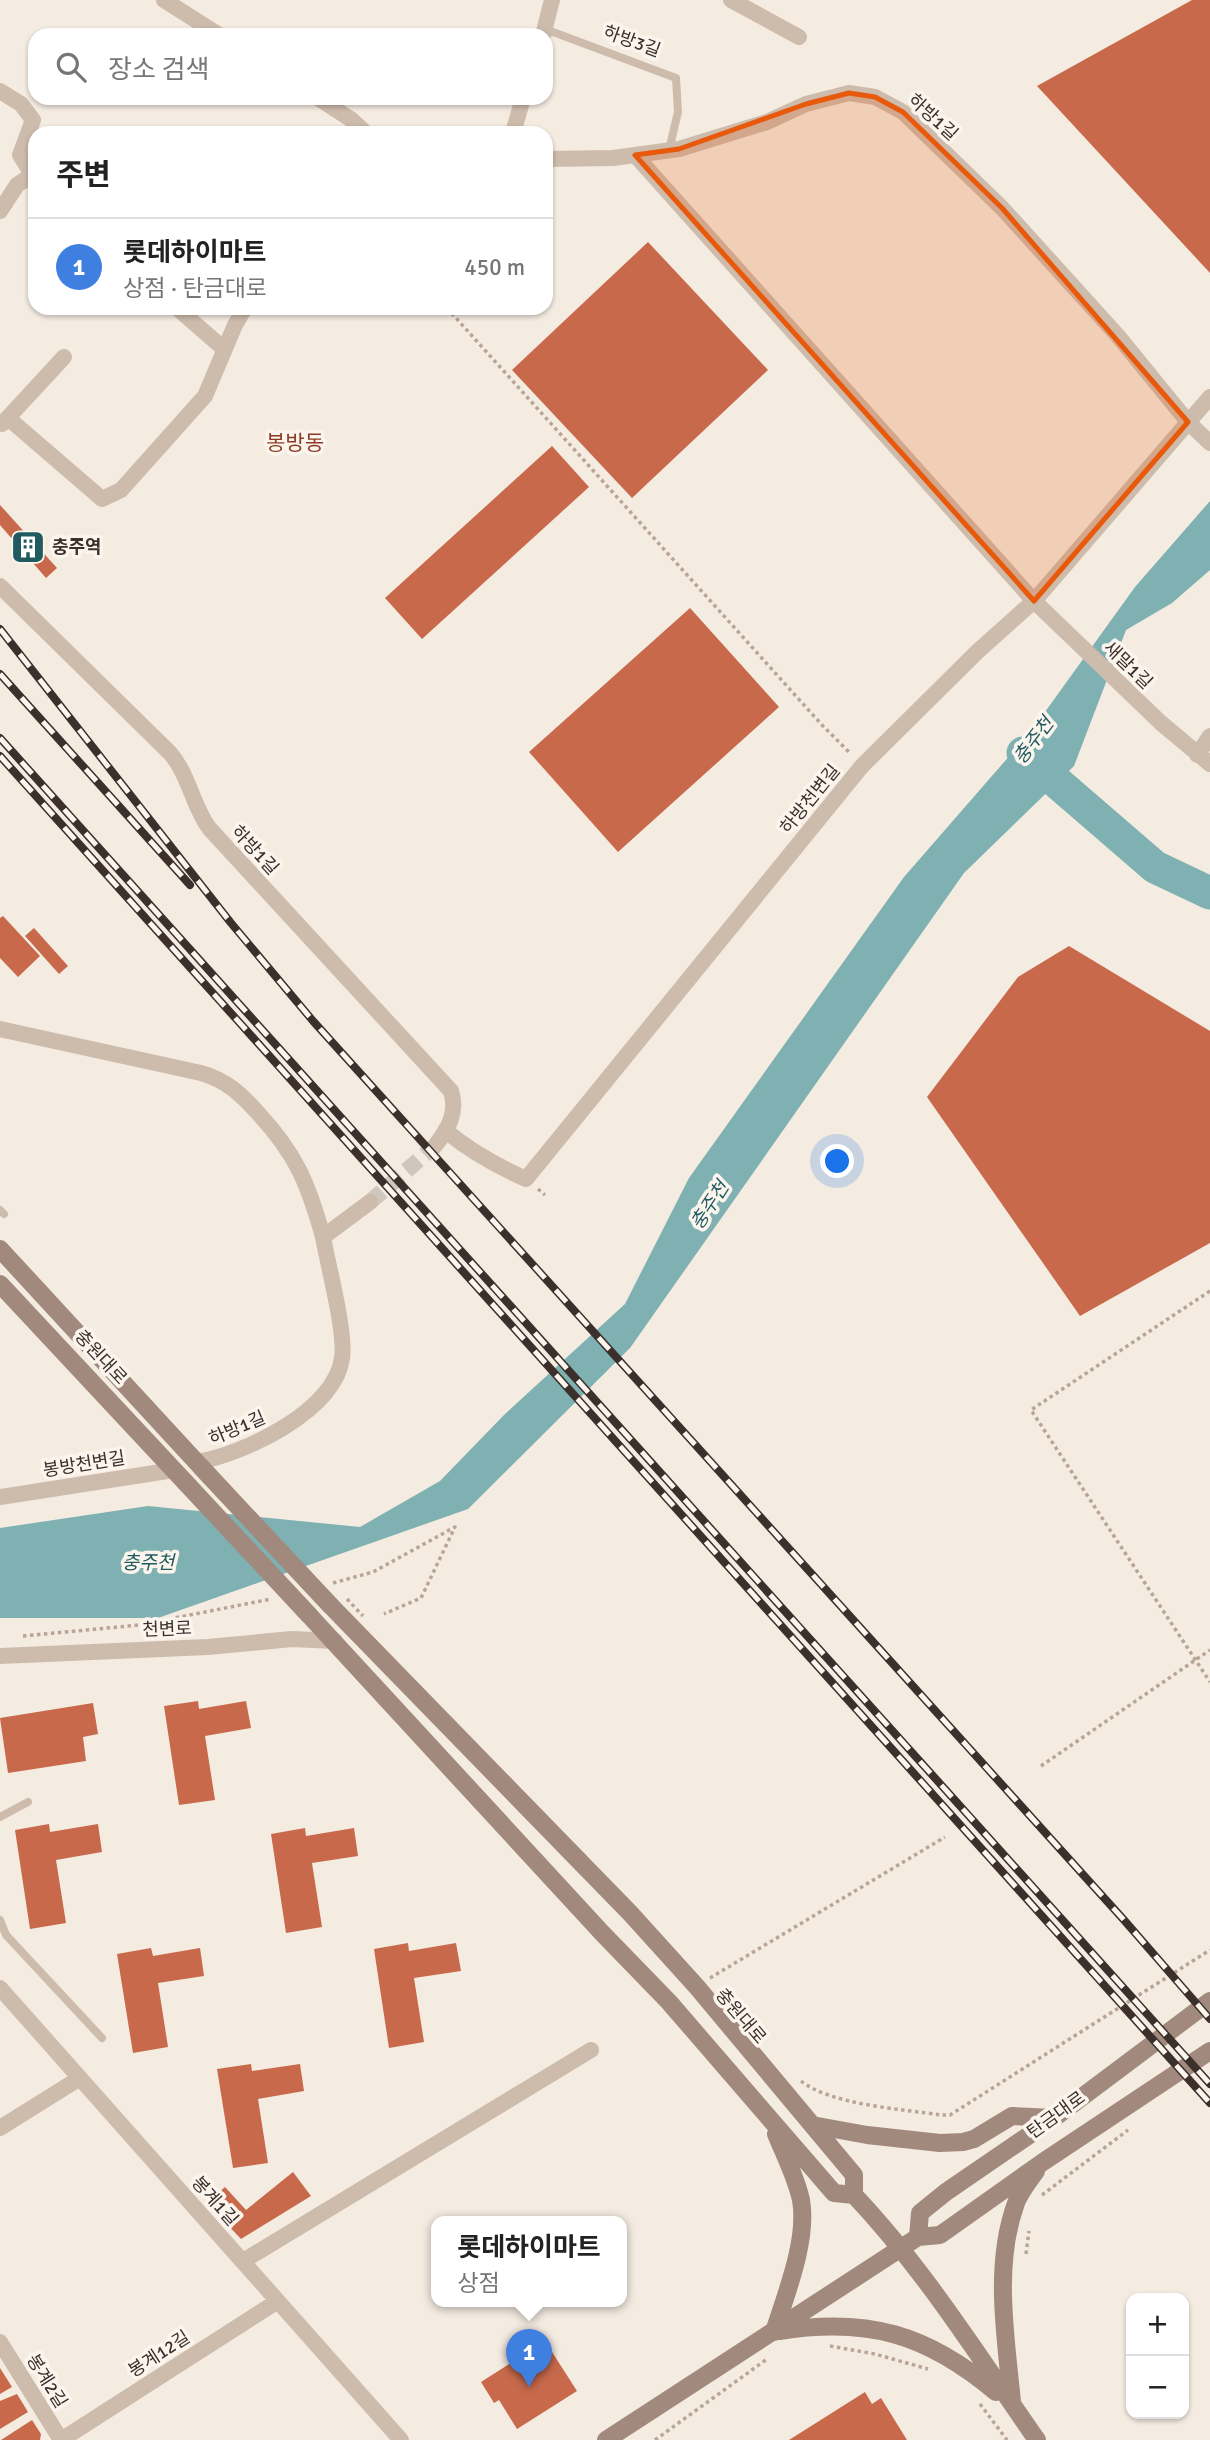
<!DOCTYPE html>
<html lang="ko">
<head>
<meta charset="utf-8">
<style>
	:root { --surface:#fff; --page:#f2f2f2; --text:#222; --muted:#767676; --line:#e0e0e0; --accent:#d93025 }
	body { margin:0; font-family:Signika,"Noto Sans KR",sans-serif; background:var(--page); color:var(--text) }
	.controls { position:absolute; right:21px; bottom:21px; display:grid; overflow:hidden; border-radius:14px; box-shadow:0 2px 5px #0004 }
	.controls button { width:63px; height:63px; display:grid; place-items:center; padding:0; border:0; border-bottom:2px solid var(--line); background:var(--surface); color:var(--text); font:35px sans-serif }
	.you { position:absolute; left:838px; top:1162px; width:24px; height:24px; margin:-18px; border:5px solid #fff; border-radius:50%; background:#1a73e8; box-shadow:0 0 0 10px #1a73e833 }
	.badge { display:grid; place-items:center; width:46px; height:46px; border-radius:50%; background:var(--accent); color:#fff; font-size:23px; font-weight:700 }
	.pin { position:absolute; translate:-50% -58px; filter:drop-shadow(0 2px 4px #0008) }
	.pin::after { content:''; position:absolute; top:37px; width:24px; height:21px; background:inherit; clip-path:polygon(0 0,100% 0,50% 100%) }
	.popup { position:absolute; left:431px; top:2216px; width:196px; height:91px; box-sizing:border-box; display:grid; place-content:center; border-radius:14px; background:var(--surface); filter:drop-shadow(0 2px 5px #0005); font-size:23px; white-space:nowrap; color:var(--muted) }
	.popup b { font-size:26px; color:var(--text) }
	.popup::after { content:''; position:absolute; left:50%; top:100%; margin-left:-14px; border:14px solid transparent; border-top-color:var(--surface) }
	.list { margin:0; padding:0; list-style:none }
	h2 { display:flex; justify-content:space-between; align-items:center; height:91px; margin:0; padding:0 28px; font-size:30px }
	h2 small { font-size:23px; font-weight:400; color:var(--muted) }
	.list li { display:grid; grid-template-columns:46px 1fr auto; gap:21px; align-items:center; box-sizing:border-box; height:98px; padding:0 28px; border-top:2px solid var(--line) }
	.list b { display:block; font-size:26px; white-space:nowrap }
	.list p { margin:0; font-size:23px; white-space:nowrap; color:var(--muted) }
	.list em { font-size:23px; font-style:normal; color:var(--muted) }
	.icon { flex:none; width:38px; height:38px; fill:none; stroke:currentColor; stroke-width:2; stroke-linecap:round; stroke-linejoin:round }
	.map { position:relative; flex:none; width:1210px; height:2440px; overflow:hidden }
	.search { position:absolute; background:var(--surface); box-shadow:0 2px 5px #0004; left:28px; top:28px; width:525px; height:77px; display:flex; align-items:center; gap:18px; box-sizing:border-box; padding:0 24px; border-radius:21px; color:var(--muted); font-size:26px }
	.panel { position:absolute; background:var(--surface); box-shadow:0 2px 5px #0004; left:28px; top:126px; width:525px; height:189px; border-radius:21px }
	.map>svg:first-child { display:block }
	.water { fill:#7fb0b2 }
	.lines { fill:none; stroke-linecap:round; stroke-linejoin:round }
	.river { stroke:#7fb0b2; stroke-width:33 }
	.building { fill:#c8694b }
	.street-tunnel { stroke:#cfc6bd; stroke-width:16; stroke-dasharray:16 8; stroke-linecap:butt }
	.path { stroke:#b9a596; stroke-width:3.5; stroke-dasharray:3.5 3.5; stroke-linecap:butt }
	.lane { stroke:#cdbbac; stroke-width:8 }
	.street { stroke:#cdbbac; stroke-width:16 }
	.secondary { stroke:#a18a7d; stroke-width:18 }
	.rail-casing { stroke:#3b302b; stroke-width:8 }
	.rail { stroke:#fbf5ee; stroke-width:5; stroke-dasharray:16; stroke-linecap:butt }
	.path-bridge { stroke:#b9a596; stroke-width:3.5; stroke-dasharray:3.5 3.5; stroke-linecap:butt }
	.secondary-bridge { stroke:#a18a7d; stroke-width:18 }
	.marked { fill:#e8590c; fill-opacity:0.2; stroke:#e8590c; stroke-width:5; stroke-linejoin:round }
	.labels { text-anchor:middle; stroke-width:7; stroke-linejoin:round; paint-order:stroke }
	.street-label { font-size:18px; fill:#3b302b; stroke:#fbf5ee }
	.poi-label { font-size:18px; font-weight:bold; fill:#3b302b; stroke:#fbf5ee; text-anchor:start }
	.water-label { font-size:19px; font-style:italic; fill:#1f5a5e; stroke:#fbf5ee }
	.quarter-label { font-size:21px; fill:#8c3b22; stroke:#fbf5ee }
</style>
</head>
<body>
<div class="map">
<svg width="1210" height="2440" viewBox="0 0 1210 2440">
	<rect width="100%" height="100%" fill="#f4ebe1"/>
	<!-- water -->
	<path class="water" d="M1210 501V570L1172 603 1126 630 1074 766 964 873 630 1348 468 1509 158 1618H0V1528L148 1506 360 1527 440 1481 504 1415 625 1304 689 1178 904 877 1032 730 1135 587Z"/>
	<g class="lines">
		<!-- river -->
		<path class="river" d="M1023 753 1155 867 1210 893"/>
	</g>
	<!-- building -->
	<path class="building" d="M1192 0H1210V273L1037 86Z
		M648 242 768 370 632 498 512 370Z
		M552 446 589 487 422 639 385 598Z
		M0 505 57 568 46 578 0 525Z
		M690 608 779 707 618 852 529 752Z
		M3 916 40 956 18 977 0 958V918Z
		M34 928 68 966 59 974 25 936Z
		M1069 946 1210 1031V1243L1080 1316 927 1097 1018 977Z
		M198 1701 199 1709 246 1701 251 1728 205 1736 215 1800 179 1805 164 1706Z
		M93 1703 98 1734 83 1737 86 1761 8 1773 0 1718Z
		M49 1824 50 1832 98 1824 102 1852 56 1860 66 1923 30 1929 15 1830Z
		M305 1828 306 1836 354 1828 358 1856 312 1863 322 1927 286 1933 271 1834Z
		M408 1943 409 1951 456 1943 461 1971 414 1978 424 2042 389 2048 374 1949Z
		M151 1948 153 1956 200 1948 204 1976 158 1983 168 2047 133 2053 117 1954Z
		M251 2064 252 2071 300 2064 304 2091 258 2099 268 2163 233 2168 217 2069Z
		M293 2172 311 2196 241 2239 207 2203 225 2187 246 2210Z
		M545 2341 577 2391 517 2429 499 2400 494 2403 481 2382Z
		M0 2368 12 2387 0 2394Z
		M865 2392 872 2404 881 2398 907 2440H789Z
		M17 2394 28 2412 0 2429V2401Z
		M32 2420 41 2434 40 2440H1Z"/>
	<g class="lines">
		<!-- street-tunnel -->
		<path class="street-tunnel" d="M370 1202 435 1146"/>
		<!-- path -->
		<path class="path" d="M447 308 822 725 851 754
			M538 1189 545 1195
			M1210 1291 1031 1410 1210 1682
			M333 1583 373 1572 455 1527 421 1598 384 1614
			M23 1636 139 1625 271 1599
			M1041 1766 1210 1650
			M710 1978 945 1837
			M801 2081C831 2105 902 2109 941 2115H950L1210 1950
			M1042 2195 1128 2130
			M1026 2254 1029 2231
			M830 2346 875 2354 928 2369
			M980 2404 1007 2440
			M655 2440 767 2359"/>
		<!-- lane -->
		<path class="lane" d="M545 29 676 78 678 112 669 150
			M0 1210 4 1214
			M0 1817 28 1802
			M0 1920 6 1935 102 2038"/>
		<!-- street -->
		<path class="street" d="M164 0 219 35
			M731 0 799 37
			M543 35 552 0
			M0 91 21 104 33 120 20 155 35 179
			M318 98 352 120 366 133
			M513 133 523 98
			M635 155 1034 601 1161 723 1210 764
			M546 159 613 158 679 149 767 122 806 104 849 93 875 97 903 112 1002 208 1118 336 1188 422 1210 443
			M0 211 17 185 32 175
			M177 308 224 349
			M8 418 102 499 121 490 205 396 235 325 245 308
			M2 424 64 357
			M0 586 170 753C189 775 192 804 209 828L451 1091C458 1113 448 1129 435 1146
			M1197 755 1210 736
			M0 1029 201 1073C226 1080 241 1094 258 1113 296 1154 308 1183 323 1237
			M446 1131C470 1151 497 1166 526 1179L862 766 978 651 1034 601 1210 397
			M197 1462C244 1454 335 1411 342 1358 346 1332 328 1266 323 1237L370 1202
			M0 1497 174 1470
			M0 1656 208 1647 292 1639 335 1641
			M0 1988 401 2440
			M0 2128 80 2078
			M243 2261 591 2050
			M0 2342 61 2440
			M61 2440 278 2301"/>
		<!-- secondary -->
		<path class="secondary" d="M0 1249 201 1467
			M0 1284 185 1482
			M330 1605 630 1913 697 1987 854 2175V2195
			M309 1615 603 1934 669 2002 834 2193 854 2195C924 2269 979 2357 1037 2440
			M812 2125 867 2135 940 2143 963 2142 974 2139 1012 2116 1054 2118
			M918 2237 920 2213 946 2192 1054 2118 1210 2001
			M779 2331C868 2317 927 2334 996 2392
			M774 2332C786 2294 808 2240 801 2200 796 2177 785 2156 776 2134
			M1012 2402C1006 2338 993 2266 1016 2203 1020 2192 1029 2181 1036 2171
			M606 2440 918 2237 940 2235 1043 2162 1210 2051"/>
		<!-- rail casing -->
		<g class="rail-casing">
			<path id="rail" d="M0 629 231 923 313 1021 1124 1920 1210 2019
				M0 674 190 885
				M0 738 1210 2084
				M0 756 1210 2103"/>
		</g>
		<!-- rail -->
		<use href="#rail" class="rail"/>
		<!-- path-bridge -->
		<path class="path-bridge" d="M347 1599 363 1616"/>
		<!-- secondary-bridge -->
		<path class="secondary-bridge" d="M201 1467 330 1605
			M185 1482 309 1615"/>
	</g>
	<!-- marked area -->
	<path class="marked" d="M849 93 875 97 903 112 1002 208 1188 422 1034 601 635 155 679 149 806 104Z"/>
	<!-- icons -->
	<defs>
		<g id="building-square" transform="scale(1.75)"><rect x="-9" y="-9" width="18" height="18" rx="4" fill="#1f5a5e" stroke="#fbf5ee"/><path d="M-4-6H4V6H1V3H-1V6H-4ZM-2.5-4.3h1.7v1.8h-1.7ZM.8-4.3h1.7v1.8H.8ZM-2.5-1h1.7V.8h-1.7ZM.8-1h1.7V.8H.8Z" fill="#fff"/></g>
	</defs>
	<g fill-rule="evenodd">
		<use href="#building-square" x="28" y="547"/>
	</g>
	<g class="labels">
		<!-- street labels -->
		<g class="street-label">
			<text transform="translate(632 41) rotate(20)" y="6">하방3길</text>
			<text transform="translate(933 117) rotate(42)" y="6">하방1길</text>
			<text transform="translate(1128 665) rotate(44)" y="6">새말1길</text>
			<text transform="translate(810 799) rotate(-51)" y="6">하방천변길</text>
			<text transform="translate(255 850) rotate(47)" y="6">하방1길</text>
			<text transform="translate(101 1357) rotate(47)" y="6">충원대로</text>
			<text transform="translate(237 1428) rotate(-23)" y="6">하방1길</text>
			<text transform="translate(84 1464) rotate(-9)" y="6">봉방천변길</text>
			<text transform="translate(167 1629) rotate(-2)" y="6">천변로</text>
			<text transform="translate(741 2016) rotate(49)" y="6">충원대로</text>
			<text transform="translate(1056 2115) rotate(-36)" y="6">탄금대로</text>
			<text transform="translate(215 2201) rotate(48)" y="6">봉계1길</text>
			<text transform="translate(159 2354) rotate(-33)" y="6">봉계12길</text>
			<text transform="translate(47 2381) rotate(58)" y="6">봉계2길</text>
		</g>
		<!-- poi labels -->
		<g class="poi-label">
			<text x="52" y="553">충주역</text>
		</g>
		<!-- water labels -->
		<g class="water-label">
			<text transform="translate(1033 740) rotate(-53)" y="7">충주천</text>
			<text transform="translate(709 1205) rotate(-57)" y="7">충주천</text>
			<text x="148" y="1569">충주천</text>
		</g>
		<!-- quarter labels -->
		<g class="quarter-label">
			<text x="295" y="450">봉방동</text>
		</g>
	</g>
</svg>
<div class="controls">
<button>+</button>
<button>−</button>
</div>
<div class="you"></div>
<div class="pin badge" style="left:529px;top:2387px;background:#3f7fe0">1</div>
<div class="popup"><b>롯데하이마트</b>상점</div>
<div class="search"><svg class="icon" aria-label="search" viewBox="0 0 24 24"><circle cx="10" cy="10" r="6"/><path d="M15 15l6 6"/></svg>장소 검색</div>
<section class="panel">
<h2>주변<small></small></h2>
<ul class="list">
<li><span class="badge" style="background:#3f7fe0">1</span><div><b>롯데하이마트</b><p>상점 · 탄금대로</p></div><em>450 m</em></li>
</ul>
</section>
</div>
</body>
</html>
